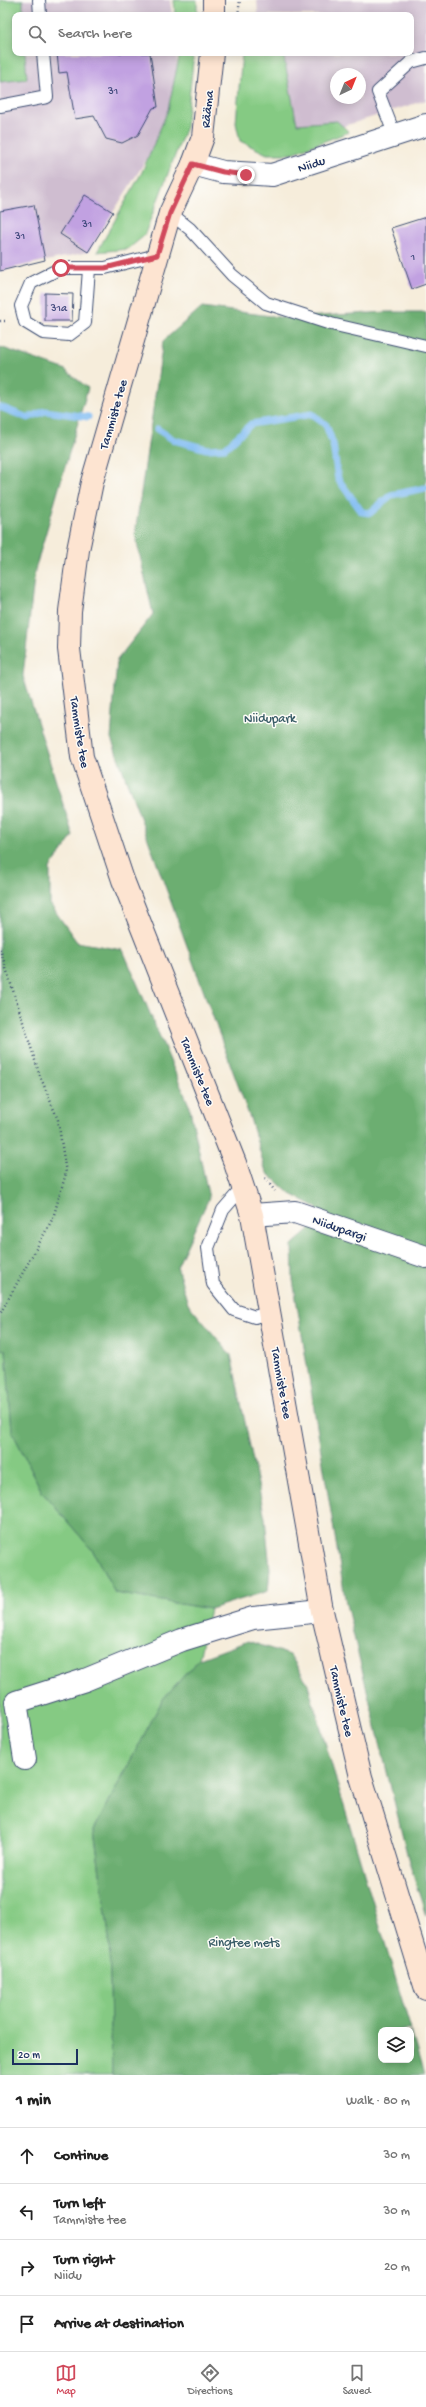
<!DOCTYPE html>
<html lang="en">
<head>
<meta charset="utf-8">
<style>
	:root { --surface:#fff; --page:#f2f2f2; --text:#222; --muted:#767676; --line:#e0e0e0; --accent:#d1495b }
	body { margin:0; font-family:"Gochi Hand",sans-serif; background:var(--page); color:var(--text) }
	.controls { position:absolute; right:12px; bottom:12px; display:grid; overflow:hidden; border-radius:8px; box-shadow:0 2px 10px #0003 }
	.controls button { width:36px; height:36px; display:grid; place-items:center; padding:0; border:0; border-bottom:1px solid var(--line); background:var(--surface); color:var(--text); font:20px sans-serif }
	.compass { position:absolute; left:330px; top:68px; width:36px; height:36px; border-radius:50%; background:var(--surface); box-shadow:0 2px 10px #0003; rotate:43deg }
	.scale { position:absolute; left:12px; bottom:10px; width:66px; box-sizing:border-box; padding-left:4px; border:2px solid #1b2f5e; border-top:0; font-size:11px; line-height:14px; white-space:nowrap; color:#1b2f5e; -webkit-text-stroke:3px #fdfcf7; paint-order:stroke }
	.stop { position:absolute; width:12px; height:12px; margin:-9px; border:3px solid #d1495b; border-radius:50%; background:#fff }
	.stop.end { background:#d1495b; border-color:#fff; box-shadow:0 1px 4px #0008 }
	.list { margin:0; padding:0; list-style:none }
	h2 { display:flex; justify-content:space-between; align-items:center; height:52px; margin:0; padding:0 16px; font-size:17px }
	h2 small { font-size:13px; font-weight:400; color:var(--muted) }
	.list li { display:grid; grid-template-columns:26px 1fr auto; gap:12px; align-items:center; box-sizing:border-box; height:56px; padding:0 16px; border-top:1px solid var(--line) }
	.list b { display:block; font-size:15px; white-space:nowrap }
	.list p { margin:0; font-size:13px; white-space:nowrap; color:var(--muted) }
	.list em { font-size:13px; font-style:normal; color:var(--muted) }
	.icon { flex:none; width:22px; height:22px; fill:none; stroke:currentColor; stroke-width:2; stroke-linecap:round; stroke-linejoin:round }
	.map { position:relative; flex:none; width:426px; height:2075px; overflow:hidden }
	.search { position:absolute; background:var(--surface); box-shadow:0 2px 10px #0003; left:12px; right:12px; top:12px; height:44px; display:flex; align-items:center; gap:10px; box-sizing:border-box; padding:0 14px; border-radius:8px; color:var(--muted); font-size:15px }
	.sheet { height:276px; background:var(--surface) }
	nav { display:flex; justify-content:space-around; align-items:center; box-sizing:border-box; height:56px; border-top:1px solid var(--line); background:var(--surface); font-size:11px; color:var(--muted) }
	nav a { display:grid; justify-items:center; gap:2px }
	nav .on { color:var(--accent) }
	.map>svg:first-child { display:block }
	.industrial { fill:#cfbdd0; fill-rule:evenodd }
	.green { fill:#85ca83; stroke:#507c70 }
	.forest { fill:#6cae71; stroke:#446e68 }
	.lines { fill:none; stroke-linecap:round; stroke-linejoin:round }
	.stream { stroke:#80bcf3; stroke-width:7 }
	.building { fill:#c1a1e1 }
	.service-casing { stroke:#3c4c71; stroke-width:14 }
	.minor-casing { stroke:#3c4c71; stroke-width:24 }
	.tertiary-casing { stroke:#3c4c71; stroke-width:24 }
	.secondary-casing { stroke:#3c4c71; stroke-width:24 }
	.path { stroke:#3c4c71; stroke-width:2.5; stroke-dasharray:1 3; stroke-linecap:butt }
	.service { stroke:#fff; stroke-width:12 }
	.minor { stroke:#fff; stroke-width:22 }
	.tertiary { stroke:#fff; stroke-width:22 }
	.secondary { stroke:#fde4d1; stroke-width:22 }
	.route { stroke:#d1495b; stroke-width:5 }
	.labels { text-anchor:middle; stroke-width:3; stroke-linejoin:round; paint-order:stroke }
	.number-label { font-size:11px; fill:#444c7f }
	.street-label { font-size:13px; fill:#1b2f5e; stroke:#fdfcf7 }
	.park-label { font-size:13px; fill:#3b5e69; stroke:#fdfcf7 }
</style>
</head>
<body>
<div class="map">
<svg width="426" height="2075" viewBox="0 0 426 2075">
	<rect width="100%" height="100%" fill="#fdfcf7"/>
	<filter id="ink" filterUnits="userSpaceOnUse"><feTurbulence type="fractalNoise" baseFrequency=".025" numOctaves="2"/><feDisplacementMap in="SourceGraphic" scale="8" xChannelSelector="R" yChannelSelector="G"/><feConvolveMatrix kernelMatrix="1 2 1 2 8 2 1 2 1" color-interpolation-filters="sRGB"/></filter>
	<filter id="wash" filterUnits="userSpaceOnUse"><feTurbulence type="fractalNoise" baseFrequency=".012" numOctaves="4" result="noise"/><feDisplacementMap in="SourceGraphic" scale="16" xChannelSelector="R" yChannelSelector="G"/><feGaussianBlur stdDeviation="0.9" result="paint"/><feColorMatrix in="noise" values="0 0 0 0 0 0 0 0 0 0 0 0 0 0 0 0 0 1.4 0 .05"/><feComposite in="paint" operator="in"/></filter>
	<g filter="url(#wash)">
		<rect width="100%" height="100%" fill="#f6eddb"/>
		<!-- industrial -->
		<path class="industrial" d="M0 0H170L172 15H15V53H177V55L175 114 88 252 0 271Z
			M257 0H426V100L278 147 260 53H411V15H258ZM336 74H360V98H336Z"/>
		<!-- green -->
		<path class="green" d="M0 0H23V15H15V53H25L27 79 0 82Z
			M174 0H197V15H175Z
			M180 53H194L186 127 144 236 128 249 97 252 142 172 168 110Z
			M242 53H283L297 124 337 121 349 132 290 154H267L240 141 236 123Z
			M0 1349 6 1350 12 1431 42 1492 93 1551 115 1593 210 1609 199 1659 163 1699 94 1830 109 1935 112 2075H0Z"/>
		<!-- forest -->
		<path class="forest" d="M202 307 286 318 387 312H426V1916L409 1862 346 1604 293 1280 292 1245 311 1228 318 1208 289 1193 266 1172 250 1118 111 738 117 660 153 614 135 534 163 341Z
			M0 347 64 369 88 388 35 570 23 676 73 836 50 868V904L77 942 123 950 189 1105 209 1198 177 1267 188 1304 231 1355 265 1518 270 1569 268 1591 210 1609 115 1593 93 1551 42 1492 12 1431 6 1350 0 1349Z
			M248 1641 290 1655 307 1682 411 2030H381V2060H411V2031L424 2075H112L109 1935 94 1830 163 1699 199 1659Z"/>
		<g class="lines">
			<!-- stream -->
			<path class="stream" d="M0 407 28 418 45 411 88 417
				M157 429 174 440 207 449 225 448 251 424 312 414 326 425 333 444 338 479 362 512 370 513 391 495 426 488"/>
		</g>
		<g id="blocks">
			<!-- building -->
			<path class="building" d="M57 53H150L158 107 153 108 138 135 122 143 106 139 94 116 75 119 67 72 59 73Z
				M85 195 113 212 88 252 60 234Z
				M34 205 45 260 0 271V211Z
				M426 217V284L412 289 391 228Z
				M45 293 73 294 72 321H45Z"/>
		</g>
	</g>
	<g filter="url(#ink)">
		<use href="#blocks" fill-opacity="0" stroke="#3c4c71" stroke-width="1"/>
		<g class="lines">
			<!-- service casing -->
			<g class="service-casing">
				<path id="service" d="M39 0 40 15
					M0 106 47 97 43 53
					M395 136 378 92 411 62 426 58
					M170 213 190 229 232 275 266 303 331 324 426 346
					M89 269 85 323 69 335 43 333 25 322 21 306 31 283 61 268H105L157 255
					M243 1187 223 1210 208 1248 213 1284 234 1310 255 1317 270 1311"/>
			</g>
			<!-- minor casing -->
			<g class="minor-casing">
				<path id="minor" d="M252 1215 295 1212 426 1257
					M25 1759 16 1702 85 1680 182 1640 253 1618 322 1611"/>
			</g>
			<!-- tertiary casing -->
			<g class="tertiary-casing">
				<path id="tertiary" d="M193 164 223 172 272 175 426 125"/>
			</g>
			<!-- secondary casing -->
			<g class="secondary-casing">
				<path id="secondary" d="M214 15V0
					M212 53 203 137 193 164 170 213 92 482 78 550 70 611 69 649 82 757 123 880 235 1163 252 1215 322 1611 361 1777 426 1989"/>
			</g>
			<!-- path -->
			<path class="path" d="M238 15 240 0
				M0 321H8
				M0 949 39 1073 58 1120 66 1173 53 1218 0 1314
				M265 1178 275 1191"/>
			<!-- service -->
			<use href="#service" class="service"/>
			<!-- minor -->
			<use href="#minor" class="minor"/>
			<!-- tertiary -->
			<use href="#tertiary" class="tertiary"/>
			<!-- secondary -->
			<use href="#secondary" class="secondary"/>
		</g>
	</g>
	<g class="lines" filter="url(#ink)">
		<!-- route -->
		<path class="route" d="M61 268H105L157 255 170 213 193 164 223 172 246 175"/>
	</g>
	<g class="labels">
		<!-- number labels -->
		<g class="number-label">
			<text x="113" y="94">31</text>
			<text x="87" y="227">31</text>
			<text x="20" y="239">31</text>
			<text x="413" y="260">1</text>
			<text x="59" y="311">31a</text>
		</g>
		<!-- street labels -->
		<g class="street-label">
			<text transform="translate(206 109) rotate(-84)" y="5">Rääma</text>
			<text transform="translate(311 163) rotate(-18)" y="5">Niidu</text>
			<text transform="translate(112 414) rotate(-74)" y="5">Tammiste tee</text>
			<text transform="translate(81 732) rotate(81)" y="5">Tammiste tee</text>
			<text transform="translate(199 1071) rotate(68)" y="5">Tammiste tee</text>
			<text transform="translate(340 1227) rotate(19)" y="5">Niidupargi</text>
			<text transform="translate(283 1383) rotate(80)" y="5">Tammiste tee</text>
			<text transform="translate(343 1701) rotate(77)" y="5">Tammiste tee</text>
		</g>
		<!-- park labels -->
		<g class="park-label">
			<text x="270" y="722">Niidupark</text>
			<text x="244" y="1946">Ringtee mets</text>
		</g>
	</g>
</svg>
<div class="controls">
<button><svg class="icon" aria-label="layers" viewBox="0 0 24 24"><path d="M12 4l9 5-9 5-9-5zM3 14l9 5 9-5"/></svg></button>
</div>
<svg class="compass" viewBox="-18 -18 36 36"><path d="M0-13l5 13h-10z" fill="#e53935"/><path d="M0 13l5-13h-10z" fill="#767676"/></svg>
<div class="scale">20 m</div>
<div class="stop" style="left:61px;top:268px"></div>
<div class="stop end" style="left:246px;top:175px"></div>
<div class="search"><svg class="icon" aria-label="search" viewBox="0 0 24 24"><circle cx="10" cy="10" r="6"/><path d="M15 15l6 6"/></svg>Search here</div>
</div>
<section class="sheet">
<h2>1 min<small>Walk · 80 m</small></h2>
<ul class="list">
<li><svg class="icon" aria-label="ahead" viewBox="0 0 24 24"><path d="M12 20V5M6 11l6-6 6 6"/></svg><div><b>Continue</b></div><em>30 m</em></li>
<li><svg class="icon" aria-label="left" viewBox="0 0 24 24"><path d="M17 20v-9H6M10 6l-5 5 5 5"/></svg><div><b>Turn left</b><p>Tammiste tee</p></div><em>30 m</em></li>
<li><svg class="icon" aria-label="right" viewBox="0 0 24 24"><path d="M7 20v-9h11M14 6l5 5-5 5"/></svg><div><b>Turn right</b><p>Niidu</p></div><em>20 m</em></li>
<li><svg class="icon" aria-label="arrive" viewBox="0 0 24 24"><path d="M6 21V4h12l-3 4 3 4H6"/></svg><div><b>Arrive at destination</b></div></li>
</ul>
</section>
<nav>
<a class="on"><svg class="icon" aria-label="map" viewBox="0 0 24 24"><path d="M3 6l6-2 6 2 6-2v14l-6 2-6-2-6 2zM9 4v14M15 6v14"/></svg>Map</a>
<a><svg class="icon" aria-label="directions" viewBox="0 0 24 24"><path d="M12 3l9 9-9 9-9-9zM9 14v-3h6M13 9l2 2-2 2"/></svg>Directions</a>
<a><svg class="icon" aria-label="saved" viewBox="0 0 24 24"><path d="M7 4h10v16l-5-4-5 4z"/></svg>Saved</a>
</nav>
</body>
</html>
